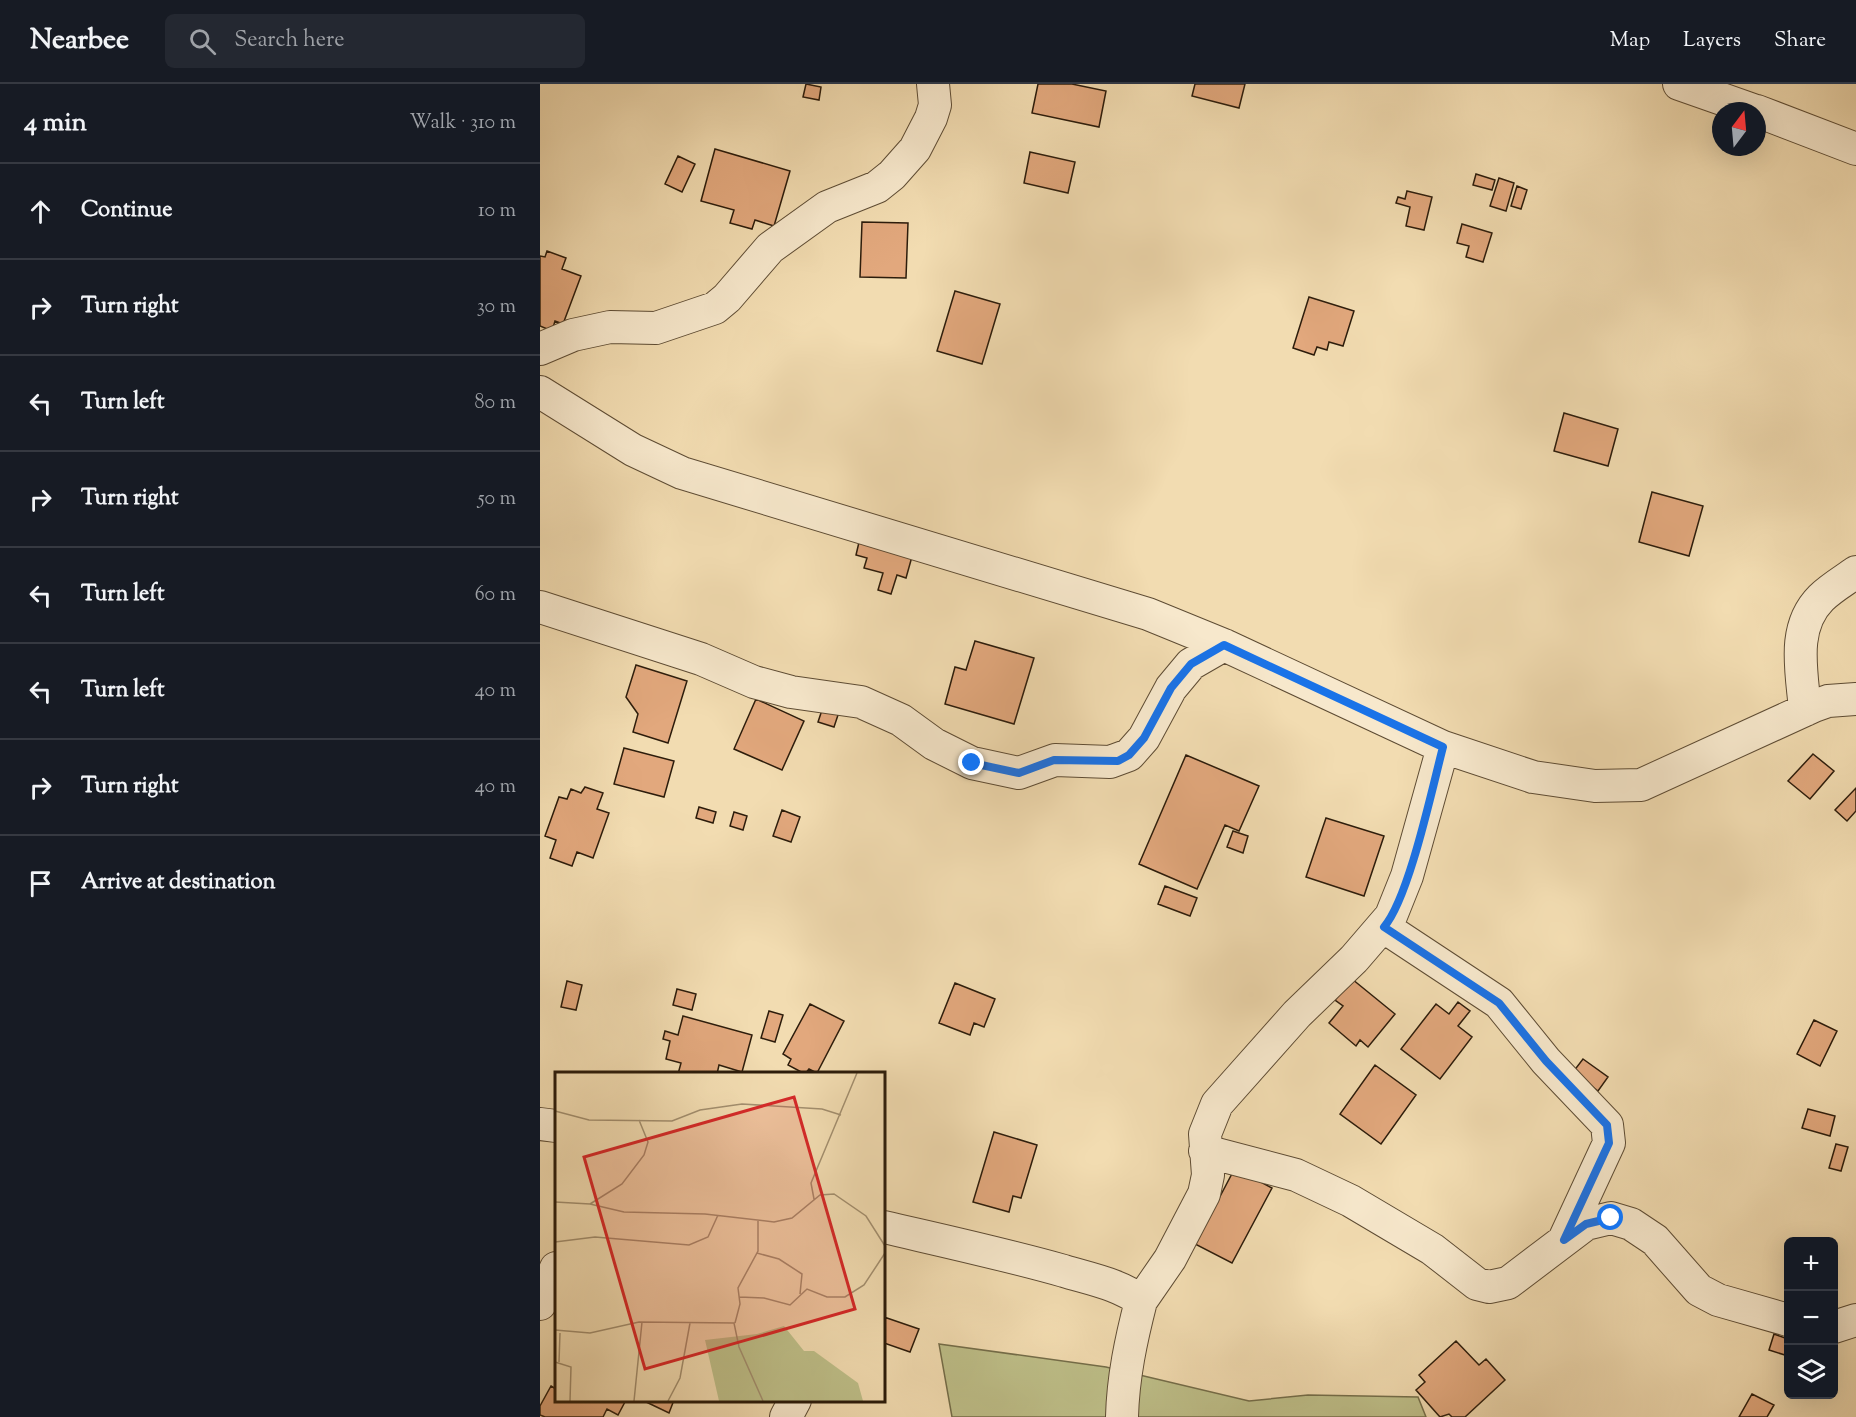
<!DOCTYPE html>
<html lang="en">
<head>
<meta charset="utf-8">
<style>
	:root { --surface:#171b24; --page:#242831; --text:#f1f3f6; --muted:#9ea1a6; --line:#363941 }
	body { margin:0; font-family:"Sorts Mill Goudy",serif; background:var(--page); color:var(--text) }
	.controls { position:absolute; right:18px; bottom:18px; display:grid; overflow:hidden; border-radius:9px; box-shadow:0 6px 24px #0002 }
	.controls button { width:54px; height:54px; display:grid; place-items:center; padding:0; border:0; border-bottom:2px solid var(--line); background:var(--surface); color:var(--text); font:30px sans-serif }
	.compass { position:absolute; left:1172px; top:18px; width:54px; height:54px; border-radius:50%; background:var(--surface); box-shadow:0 6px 24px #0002; rotate:16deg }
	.stop { position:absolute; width:18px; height:18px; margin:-14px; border:4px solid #1a73e8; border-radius:50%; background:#fff }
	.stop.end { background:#1a73e8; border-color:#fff; box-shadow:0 2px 6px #0008 }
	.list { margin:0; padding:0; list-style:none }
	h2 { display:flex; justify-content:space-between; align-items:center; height:78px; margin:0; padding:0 24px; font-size:26px }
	h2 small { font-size:20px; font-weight:400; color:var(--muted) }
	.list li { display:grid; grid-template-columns:39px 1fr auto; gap:18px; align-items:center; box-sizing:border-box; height:96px; padding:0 24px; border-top:2px solid var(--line) }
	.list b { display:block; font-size:22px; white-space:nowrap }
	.list em { font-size:20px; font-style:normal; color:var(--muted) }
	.icon { flex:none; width:33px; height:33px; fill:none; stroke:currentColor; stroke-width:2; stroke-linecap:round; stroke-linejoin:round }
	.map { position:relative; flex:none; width:1316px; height:1333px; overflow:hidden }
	header { display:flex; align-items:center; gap:36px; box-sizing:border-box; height:84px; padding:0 30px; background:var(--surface); border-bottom:2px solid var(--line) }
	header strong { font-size:28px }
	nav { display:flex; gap:33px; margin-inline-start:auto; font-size:21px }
	.search { width:420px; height:54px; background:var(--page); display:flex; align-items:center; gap:15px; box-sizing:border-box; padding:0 21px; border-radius:9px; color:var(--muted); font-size:22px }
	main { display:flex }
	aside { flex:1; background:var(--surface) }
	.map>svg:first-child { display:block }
	.green { fill:#bebf89; stroke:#756e4a; stroke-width:1.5 }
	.building { fill:#e2a87d; stroke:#2c1c0b; stroke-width:1.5 }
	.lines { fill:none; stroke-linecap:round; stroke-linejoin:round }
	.minor-casing { stroke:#5e4c34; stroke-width:34 }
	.minor { stroke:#f7e8cc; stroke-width:32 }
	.route { stroke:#1a73e8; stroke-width:8 }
	.inset-road { fill:none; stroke:#a38f6f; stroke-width:1.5 }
	.view { fill:#d62828; fill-opacity:0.15; stroke:#d62828; stroke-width:3 }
	.inset-edge { fill:none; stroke:#2c1c0b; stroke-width:3 }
</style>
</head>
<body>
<header>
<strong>Nearbee</strong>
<div class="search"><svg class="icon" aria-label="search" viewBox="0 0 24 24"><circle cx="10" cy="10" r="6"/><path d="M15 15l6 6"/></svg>Search here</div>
<nav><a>Map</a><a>Layers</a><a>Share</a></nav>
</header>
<main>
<aside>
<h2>4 min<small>Walk · 310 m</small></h2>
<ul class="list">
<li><svg class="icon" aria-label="ahead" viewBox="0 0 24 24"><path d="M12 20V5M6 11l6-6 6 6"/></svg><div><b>Continue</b></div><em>10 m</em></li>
<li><svg class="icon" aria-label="right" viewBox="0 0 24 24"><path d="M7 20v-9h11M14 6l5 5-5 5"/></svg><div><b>Turn right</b></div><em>30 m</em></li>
<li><svg class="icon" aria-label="left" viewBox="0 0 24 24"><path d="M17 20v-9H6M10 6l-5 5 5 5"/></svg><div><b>Turn left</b></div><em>80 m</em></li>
<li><svg class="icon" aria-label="right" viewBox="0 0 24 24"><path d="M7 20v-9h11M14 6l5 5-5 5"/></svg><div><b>Turn right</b></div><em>50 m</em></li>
<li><svg class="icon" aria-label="left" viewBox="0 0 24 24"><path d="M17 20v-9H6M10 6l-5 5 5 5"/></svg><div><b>Turn left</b></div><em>60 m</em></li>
<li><svg class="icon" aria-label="left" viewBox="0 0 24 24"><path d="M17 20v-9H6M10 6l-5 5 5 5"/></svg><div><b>Turn left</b></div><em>40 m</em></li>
<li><svg class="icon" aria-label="right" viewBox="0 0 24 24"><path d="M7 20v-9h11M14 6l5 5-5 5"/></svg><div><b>Turn right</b></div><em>40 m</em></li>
<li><svg class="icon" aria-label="arrive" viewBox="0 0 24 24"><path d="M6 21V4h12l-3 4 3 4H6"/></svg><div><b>Arrive at destination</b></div></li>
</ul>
</aside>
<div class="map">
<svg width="1316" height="1333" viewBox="0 0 1316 1333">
	<rect width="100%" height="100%" fill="#f2dcb1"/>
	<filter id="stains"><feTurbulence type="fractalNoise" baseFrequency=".00333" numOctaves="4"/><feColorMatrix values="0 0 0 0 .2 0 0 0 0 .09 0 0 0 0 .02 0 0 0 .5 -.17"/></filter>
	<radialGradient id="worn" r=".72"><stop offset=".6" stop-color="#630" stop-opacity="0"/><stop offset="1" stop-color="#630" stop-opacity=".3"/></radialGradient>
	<!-- green -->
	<path class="green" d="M399 1260 566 1283 709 1317 768 1311 878 1313 886 1333H412Z"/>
	<!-- building -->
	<path class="building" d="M266 0 281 3 279 16 263 13Z
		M498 0H532L566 7 559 43 492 29Z
		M655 0H705L699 24 652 12Z
		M175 65 250 87 234 142 215 136 212 145 190 139 194 126 161 117Z
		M490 68 535 78 528 109 484 99Z
		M138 72 155 80 142 108 125 100Z
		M936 90 955 96 952 106 933 101Z
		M959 94 974 99 966 127 950 122Z
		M977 102 987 106 981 125 971 122Z
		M867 107 892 113 884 146 866 142 870 123 856 119 858 113 865 115Z
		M322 138 368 139 366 194 320 193Z
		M922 140 952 149 943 178 926 173 929 162 917 159Z
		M7 167 26 174 22 185 41 192 23 240 15 237 12 247 0 242V172L5 173Z
		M415 207 460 220 442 280 397 267Z
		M769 213 814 227 803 262 789 258 787 266 777 263 774 271 753 264Z
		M1024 329 1078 345 1068 382 1014 367Z
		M1112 408 1163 422 1149 472 1099 458Z
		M320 454 373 469 366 494 357 491 351 510 338 506 343 489 324 484 327 474 316 471Z
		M435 557 494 574 474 640 405 620 415 583 426 586Z
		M96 581 147 597 128 659 93 648 98 630 86 613Z
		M216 615 264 637 242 686 194 665Z
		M283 623 299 628 294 643 278 638Z
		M84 664 134 677 124 713 74 700Z
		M1273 670 1294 687 1270 715 1248 697Z
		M646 671 719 702 699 747 685 741 657 805 599 780Z
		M45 703 63 709 57 725 69 729 53 774 37 768 32 782 10 774 16 756 5 752 19 713 27 715 31 705 41 709Z
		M1316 704V727L1307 737 1295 726Z
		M159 723 176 728 173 739 156 734Z
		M242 726 260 733 251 758 233 752Z
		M194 728 207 732 203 746 190 742Z
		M786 734 844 752 824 812 766 793Z
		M693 747 708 752 703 769 687 763Z
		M625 802 657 814 650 832 618 820Z
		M812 895 855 930 828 963 820 956 816 962 789 939 803 922 795 916Z
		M27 897 42 901 36 926 21 923Z
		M415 899 455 915 444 943 434 939 430 951 399 939Z
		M137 905 156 910 152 926 133 921Z
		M918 918 930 927 918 942 932 953 900 995 861 965 896 920 909 930Z
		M270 920 304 937 277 989 269 985 265 990 248 981 251 975 243 970Z
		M229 927 243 931 235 958 221 954Z
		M143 932 212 951 202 988 179 981 177 990H138L141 979 126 975 130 957 123 955 125 947 138 951Z
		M1274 936 1297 947 1280 982 1257 970Z
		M1043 975 1068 993 1058 1007 1033 988Z
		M835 981 876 1011 841 1060 800 1030Z
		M1268 1025 1295 1032 1290 1052 1262 1044Z
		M454 1048 497 1061 481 1114 473 1112 469 1128 433 1118Z
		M1296 1060 1308 1063 1301 1087 1289 1084Z
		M695 1084 732 1104 692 1179 655 1160Z
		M344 1233 379 1245 370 1268 344 1259Z
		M1234 1250 1248 1255V1272L1229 1266Z
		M916 1257 939 1281 946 1275 965 1296 925 1333H912L909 1330 900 1333 876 1306 885 1298 879 1291Z
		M11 1302 16 1305V1316H86L78 1331 67 1325 63 1333H5L0 1331V1322Z
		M1212 1310 1234 1321 1227 1333H1199Z
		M102 1316H134L129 1329Z"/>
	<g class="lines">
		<!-- minor casing -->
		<g class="minor-casing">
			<path id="minor" d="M1139 0 1216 27
				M1217 27 1316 65
				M0 265 33 251 70 243 116 244 175 224 187 214 230 164 287 123 337 103 352 91 375 65 391 34 395 21 393 0
				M0 308 93 366 142 389 608 530 684 561 903 663 993 693 1055 702 1101 701 1274 622 1288 617 1316 615
				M0 523 161 575 214 598 251 608 321 618 361 636 394 660 432 679 479 689 515 676 570 678 589 671 604 654 631 604 651 580 684 561
				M1265 626C1262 588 1251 544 1281 514 1291 504 1305 496 1316 488
				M844 843 959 919 1006 977 1067 1041 1069 1059 1024 1156
				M0 1040 16 1042
				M665 1067 756 1091 811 1117 892 1165 937 1200 949 1203 968 1199 1046 1140 1071 1134 1091 1140 1115 1156 1159 1206 1178 1216 1248 1236
				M344 1143C404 1157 464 1170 524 1187 550 1195 579 1200 601 1217 591 1256 583 1293 582 1333
				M601 1217 630 1175 664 1110 668 1091 665 1050 677 1020 757 930 814 875 851 832 867 792 903 663
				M0 1220 16 1184
				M1294 1243 1316 1236
				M246 1333 255 1316"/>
		</g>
		<!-- minor -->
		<use href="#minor" class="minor"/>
	</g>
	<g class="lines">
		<!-- route -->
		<path class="route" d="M432 679 479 689 514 676 578 677 589 671 604 654 631 604 651 580 684 561 903 663C892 705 869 814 844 843L959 919 1006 977 1067 1041 1069 1059 1024 1156 1046 1140 1071 1134"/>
	</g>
	<!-- overview -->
	<g transform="translate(15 988)">
		<rect width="330" height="330" fill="#f2dcb1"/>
		<path d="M229 254 249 279H259L303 311 308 329H164L150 268 202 262Z" fill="#bebf89"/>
		<path class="inset-road" d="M0 39 34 48 117 49 145 38 187 32 267 37 286 43M259 127 256 111 302 1M0 130 35 132 69 140 150 142 219 150 237 146 265 123 279 122 311 144 330 174M35 132 67 112 89 83 93 70 84 48M0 170 40 165 134 173 153 165 163 143M202 181 224 187 247 202 245 222M184 225 209 226 235 233 252 217 272 225H290L309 213 330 181M180 251 185 232 183 216 203 179V149M0 258 35 261 84 250 179 251 184 275 208 329M0 290 16 295 15 329M4 290 5 261M79 329 87 250M113 329 125 306 135 251"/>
		<path class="view" d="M239 25 300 237 90 297 29 85Z"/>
		<rect width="330" height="330" class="inset-edge"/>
	</g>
	<rect width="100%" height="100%" filter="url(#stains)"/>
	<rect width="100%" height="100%" fill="url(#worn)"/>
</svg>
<div class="controls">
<button>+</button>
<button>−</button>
<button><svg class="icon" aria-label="layers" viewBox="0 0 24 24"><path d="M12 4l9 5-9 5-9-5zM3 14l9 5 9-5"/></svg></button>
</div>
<svg class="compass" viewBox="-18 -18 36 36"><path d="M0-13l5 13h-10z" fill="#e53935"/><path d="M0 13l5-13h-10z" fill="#9ea1a6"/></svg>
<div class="stop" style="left:1071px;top:1134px"></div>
<div class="stop end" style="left:432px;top:679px"></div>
</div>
</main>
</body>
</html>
